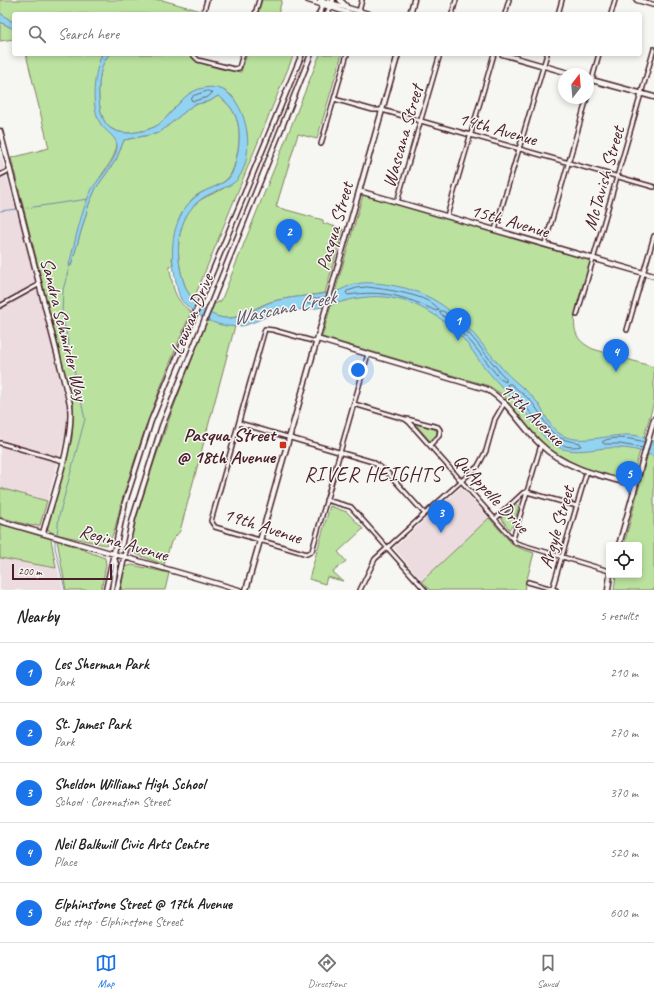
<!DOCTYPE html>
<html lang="en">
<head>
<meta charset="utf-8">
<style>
	:root { --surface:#fff; --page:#f2f2f2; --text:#222; --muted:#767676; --line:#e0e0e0; --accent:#1a73e8 }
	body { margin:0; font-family:Caveat,sans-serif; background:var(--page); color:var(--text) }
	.controls { position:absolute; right:12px; bottom:12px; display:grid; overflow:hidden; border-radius:4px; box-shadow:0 2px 6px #0003 }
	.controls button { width:36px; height:36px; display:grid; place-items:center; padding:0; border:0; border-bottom:1px solid var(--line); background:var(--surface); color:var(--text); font:20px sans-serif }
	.compass { position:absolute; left:558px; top:68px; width:36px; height:36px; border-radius:50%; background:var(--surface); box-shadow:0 2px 6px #0003; rotate:16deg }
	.scale { position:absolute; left:12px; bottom:10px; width:100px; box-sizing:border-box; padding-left:4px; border:2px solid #4a1f2b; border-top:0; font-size:11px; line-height:14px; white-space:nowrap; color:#4a1f2b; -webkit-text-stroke:3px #f6f6f2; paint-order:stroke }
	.you { position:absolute; left:358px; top:370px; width:14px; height:14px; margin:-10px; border:3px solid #fff; border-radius:50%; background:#1a73e8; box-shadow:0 0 0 6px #1a73e833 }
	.badge { display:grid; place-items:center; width:26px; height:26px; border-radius:50%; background:var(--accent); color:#fff; font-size:13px; font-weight:700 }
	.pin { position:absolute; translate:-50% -33px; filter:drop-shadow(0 1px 2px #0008) }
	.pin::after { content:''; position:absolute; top:21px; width:14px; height:12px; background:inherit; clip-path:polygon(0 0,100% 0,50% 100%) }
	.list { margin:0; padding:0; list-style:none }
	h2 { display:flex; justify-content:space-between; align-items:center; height:52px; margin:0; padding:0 16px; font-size:17px }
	h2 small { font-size:13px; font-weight:400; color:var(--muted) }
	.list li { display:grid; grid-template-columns:26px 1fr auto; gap:12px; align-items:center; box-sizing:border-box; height:60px; padding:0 16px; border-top:1px solid var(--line) }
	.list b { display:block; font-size:15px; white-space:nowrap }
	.list p { margin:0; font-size:13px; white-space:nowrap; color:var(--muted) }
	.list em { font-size:13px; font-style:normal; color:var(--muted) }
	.icon { flex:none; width:22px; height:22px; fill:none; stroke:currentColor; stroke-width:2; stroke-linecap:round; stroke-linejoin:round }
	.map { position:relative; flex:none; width:654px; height:590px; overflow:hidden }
	.search { position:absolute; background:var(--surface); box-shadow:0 2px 6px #0003; left:12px; right:12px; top:12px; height:44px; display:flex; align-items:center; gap:10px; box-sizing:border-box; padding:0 14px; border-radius:4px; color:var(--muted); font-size:15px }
	.sheet { height:352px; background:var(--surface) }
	nav { display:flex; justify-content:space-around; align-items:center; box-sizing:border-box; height:56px; border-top:1px solid var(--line); background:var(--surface); font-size:11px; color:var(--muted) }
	nav a { display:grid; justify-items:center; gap:2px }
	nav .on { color:var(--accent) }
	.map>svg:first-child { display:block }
	.built { fill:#ecdce0 }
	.green { fill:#bae29e; stroke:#828064 }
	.water { fill:#91d4f2; stroke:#758ca2 }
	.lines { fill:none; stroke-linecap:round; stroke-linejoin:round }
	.shore { stroke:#66677b; stroke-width:1 }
	.stream { stroke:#758ca2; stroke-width:1 }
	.street-casing { stroke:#4a1f2b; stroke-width:6 }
	.secondary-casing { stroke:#4a1f2b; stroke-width:7 }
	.street { stroke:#f6f6f2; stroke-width:3 }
	.secondary { stroke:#f6f6f2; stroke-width:4 }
	.poi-dot { fill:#c8321e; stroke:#f6f6f2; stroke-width:1.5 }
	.labels { text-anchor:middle; stroke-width:3; stroke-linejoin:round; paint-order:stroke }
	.street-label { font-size:19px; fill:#4a1f2b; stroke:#f6f6f2 }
	.poi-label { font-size:19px; font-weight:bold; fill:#4a1f2b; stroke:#f6f6f2; text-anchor:end }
	.water-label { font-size:20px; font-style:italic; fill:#5f5567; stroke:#f6f6f2 }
	.neighbourhood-label { font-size:20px; letter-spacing:1px; fill:#4a1f2b; stroke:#f6f6f2 }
</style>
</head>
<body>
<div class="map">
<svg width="654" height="590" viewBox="0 0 654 590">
	<rect width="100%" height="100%" fill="#f6f6f2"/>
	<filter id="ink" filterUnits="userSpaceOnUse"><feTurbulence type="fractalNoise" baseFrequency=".025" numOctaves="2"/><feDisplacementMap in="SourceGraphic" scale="8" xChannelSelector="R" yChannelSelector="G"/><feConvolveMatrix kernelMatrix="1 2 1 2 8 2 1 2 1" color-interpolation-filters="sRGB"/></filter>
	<g filter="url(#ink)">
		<!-- built -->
		<path class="built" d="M0 153 38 284 67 408 66 433 38 535 51 539 63 590H0Z
			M461 487 489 518 422 581 394 548Z"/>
		<!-- green -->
		<path class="green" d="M0 0H162L201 11 200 14H14V23L0 13Z
			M262 0H282L278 14H258Z
			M0 22 14 29V39L0 41Z
			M26 54H102C97 66 94 90 95 103 95 112 109 134 117 140 118 154 108 165 101 176 83 203 76 235 71 266L89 204 96 188 116 160 124 140 159 133 193 105 210 101 218 96C241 111 242 134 236 159 234 166 232 175 226 180 215 190 195 190 188 205 180 221 177 241 172 258L173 266H169C174 288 172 297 191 312 165 373 142 434 123 497 119 508 115 539 106 545L55 534 48 530 47 526 72 438 73 405 11 158 49 148Z
			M110 54H190C201 67 225 70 241 72L247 54H294L193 301C176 277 171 228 194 205 203 196 220 192 225 187 229 182 232 174 235 168 249 143 252 140 240 113 238 108 236 100 232 96 218 83 197 86 183 99 174 107 168 118 158 125 149 130 139 132 129 133 121 133 113 131 107 125 95 112 96 64 110 54Z
			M320 54H342L317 139 298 134 276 207 323 220V223L343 229 325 293C309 296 293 297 278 300 252 305 239 327 210 314L214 304 221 301Z
			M363 195 592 259C586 277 568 319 577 335 580 342 587 346 593 349L654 367V402L631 482C597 472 561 464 536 437 525 425 517 411 505 399L506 397 489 386 322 337Z
			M207 320 224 325 235 326 180 531 171 542 164 565 131 552 129 545C149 468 178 395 207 320Z
			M417 424 437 430 436 437 430 441 417 426Z
			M648 453 654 457V590H614L616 575H639V545H624Z
			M0 488 47 501 40 525 32 526 0 517Z
			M517 504 519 506 513 526 509 529 501 518Z
			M330 506 347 512 363 529 338 552 346 561 333 572 343 581 327 577 325 584 309 579Z
			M489 518 514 546 534 553 524 590H430L422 581Z
			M0 524 51 539 56 568 0 558Z
			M57 540 105 558 106 565 101 590H66Z
			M132 565 169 573 165 590H121L124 570 128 566Z"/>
		<!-- water -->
		<path class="water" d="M0 13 14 23V29L0 22Z
			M102 54H110C96 65 95 111 107 125 112 131 121 133 129 133 139 132 150 130 158 125 168 118 174 108 183 99 196 86 218 82 231 96 250 115 254 159 237 180 230 187 219 189 210 194 182 207 175 238 180 267 183 284 188 298 203 309 212 315 221 319 231 318 248 317 261 303 278 300 296 296 315 296 333 292 341 291 348 285 356 284 368 281 384 284 396 286 448 296 470 330 501 367 511 380 527 389 537 402 545 413 549 427 560 434 579 446 609 434 630 435 638 435 646 438 654 441V457C645 452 632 448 620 448 598 446 574 457 554 445 541 437 535 423 525 412 512 397 498 384 485 368 479 361 474 353 469 346 449 320 418 301 385 297 362 295 345 301 323 307 309 310 294 309 280 312 268 315 258 321 246 325 223 331 198 318 182 301 177 294 176 279 174 271 169 243 175 209 201 193 210 188 222 185 229 178 234 172 235 163 237 156 242 132 240 110 218 96L210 101 193 105 159 133 124 140 116 160 96 188 89 204 71 266 69 265C75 242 81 210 92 189 100 176 116 162 117 147 118 137 104 131 100 123 90 104 94 73 102 54Z"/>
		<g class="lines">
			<!-- shore -->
			<path class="shore" d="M208 91 212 93 208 97 194 101 191 100 193 96Z
				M367 287C384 289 431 295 439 310L436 311C405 296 383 290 348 295L346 293 347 291 357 288Z
				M325 302 308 304 306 302 308 300 326 297
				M440 311H443C470 328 485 356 506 379V382L500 379 471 342 441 314Z
				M508 384H511C519 391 528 397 534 405 551 428 547 438 580 443L581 446C556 452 544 429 531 413 524 404 516 395 508 387Z
				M643 448 620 444H604L602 442C612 435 633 439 645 442"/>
			<!-- stream -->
			<path class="stream" d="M27 208 88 199
				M0 211 17 209
				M57 535 59 516 85 419 62 314 63 290 70 264
				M55 540V547L65 590"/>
			<!-- street casing -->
			<g class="street-casing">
				<path id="street" d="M359 11 362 0
					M203 14 207 0
					M255 14 259 0
					M452 14 456 0
					M505 14 509 0
					M558 14 562 0
					M611 14 615 0
					M192 54 198 60 234 69 239 68 243 54
					M588 94 599 54
					M334 99 373 110H382L654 187
					M321 144 347 54
					M0 175 10 170
					M397 202 440 54
					M447 216 494 54
					M495 230 547 54
					M545 244 587 98
					M0 306 40 284
					M577 315 654 49
					M627 330 654 236
					M316 342 273 330 265 329 211 521 215 527 307 554 312 551 368 354
					M354 404 405 419 409 422 516 543 609 571
					M407 419 438 427 440 430 439 436 430 445
					M239 423 373 462 387 472 425 514
					M0 443 63 461
					M326 500 351 507 425 590
					M495 519 523 493 527 492 577 506
					M513 539 541 445
					M528 582 556 590
					M360 590 375 559 478 466 486 451 495 419 505 402
					M552 590 587 471"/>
			</g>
			<!-- secondary casing -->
			<g class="secondary-casing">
				<path id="secondary" d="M308 0 352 14
					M320 0 369 14
					M340 0 346 6
					M637 0 654 5
					M319 14 324 3
					M327 14 333 0
					M410 14 414 0
					M502 54 572 74
					M588 79 654 97
					M0 131 70 404C74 442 53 496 43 533
					M359 191 654 276
					M317 339 486 389C509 402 521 426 540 444 565 469 602 476 635 485
					M0 521 239 590
					M619 545 654 419
					M106 590 125 502 151 421 302 54
					M112 590 116 564 113 554
					M117 590 133 518 162 426 311 54
					M246 590 398 54
					M608 590 610 575"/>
			</g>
			<!-- street -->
			<use href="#street" class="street"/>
			<!-- secondary -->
			<use href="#secondary" class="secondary"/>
		</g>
	</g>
	<!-- markers -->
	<rect class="poi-dot" x="279" y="441" width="8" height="8" rx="2"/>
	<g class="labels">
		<!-- street labels -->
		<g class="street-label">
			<text transform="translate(498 128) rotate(16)" y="7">14th Avenue</text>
			<text transform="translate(402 136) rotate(-74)" y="7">Wascana Street</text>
			<text transform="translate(603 178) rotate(-74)" y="7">McTavish Street</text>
			<text transform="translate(510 220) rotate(16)" y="7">15th Avenue</text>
			<text transform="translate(334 226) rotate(-74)" y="7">Pasqua Street</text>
			<text transform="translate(191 314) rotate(-68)" y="7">Lewvan Drive</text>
			<text transform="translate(65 329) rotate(76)" y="7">Sandra Schmirler Way</text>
			<text transform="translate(533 414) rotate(44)" y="7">17th Avenue</text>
			<text transform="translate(492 493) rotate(47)" y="7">Qu'Appelle Drive</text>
			<text transform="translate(263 525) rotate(18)" y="7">19th Avenue</text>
			<text transform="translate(556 527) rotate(-74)" y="7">Argyle Street</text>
			<text transform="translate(124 542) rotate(16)" y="7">Regina Avenue</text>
		</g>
		<!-- poi labels -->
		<g class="poi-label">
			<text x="275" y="441">Pasqua Street<tspan x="275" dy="22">@ 18th Avenue</tspan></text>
		</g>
		<!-- water labels -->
		<g class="water-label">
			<text transform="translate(284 307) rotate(-12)" y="7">Wascana Creek</text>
		</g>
		<!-- neighbourhood labels -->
		<g class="neighbourhood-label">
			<text x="373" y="481">RIVER HEIGHTS</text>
		</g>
	</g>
</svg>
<div class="controls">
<button><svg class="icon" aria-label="locate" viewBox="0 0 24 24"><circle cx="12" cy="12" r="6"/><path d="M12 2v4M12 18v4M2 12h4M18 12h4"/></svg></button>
</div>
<svg class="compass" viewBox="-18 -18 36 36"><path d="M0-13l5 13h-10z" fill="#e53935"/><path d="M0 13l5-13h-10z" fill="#767676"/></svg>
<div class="scale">200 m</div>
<div class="you"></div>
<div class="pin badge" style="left:458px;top:341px">1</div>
<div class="pin badge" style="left:289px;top:252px">2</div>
<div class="pin badge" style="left:441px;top:533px">3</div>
<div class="pin badge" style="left:616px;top:372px">4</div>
<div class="pin badge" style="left:629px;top:494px">5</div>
<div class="search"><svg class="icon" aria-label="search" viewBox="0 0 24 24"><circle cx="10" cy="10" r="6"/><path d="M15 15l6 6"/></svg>Search here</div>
</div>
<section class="sheet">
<h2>Nearby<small>5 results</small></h2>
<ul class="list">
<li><span class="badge">1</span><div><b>Les Sherman Park</b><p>Park</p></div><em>210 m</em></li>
<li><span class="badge">2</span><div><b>St. James Park</b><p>Park</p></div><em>270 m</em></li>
<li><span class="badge">3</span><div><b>Sheldon Williams High School</b><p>School · Coronation Street</p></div><em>370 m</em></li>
<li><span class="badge">4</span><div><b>Neil Balkwill Civic Arts Centre</b><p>Place</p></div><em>520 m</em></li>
<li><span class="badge">5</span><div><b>Elphinstone Street @ 17th Avenue</b><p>Bus stop · Elphinstone Street</p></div><em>600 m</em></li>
</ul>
</section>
<nav>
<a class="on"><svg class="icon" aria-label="map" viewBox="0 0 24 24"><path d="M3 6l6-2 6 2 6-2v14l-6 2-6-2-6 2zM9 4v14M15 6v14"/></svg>Map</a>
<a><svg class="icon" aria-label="directions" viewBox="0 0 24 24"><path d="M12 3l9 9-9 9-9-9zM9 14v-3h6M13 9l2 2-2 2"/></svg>Directions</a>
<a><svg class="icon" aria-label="saved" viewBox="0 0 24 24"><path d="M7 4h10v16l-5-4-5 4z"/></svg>Saved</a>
</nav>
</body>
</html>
